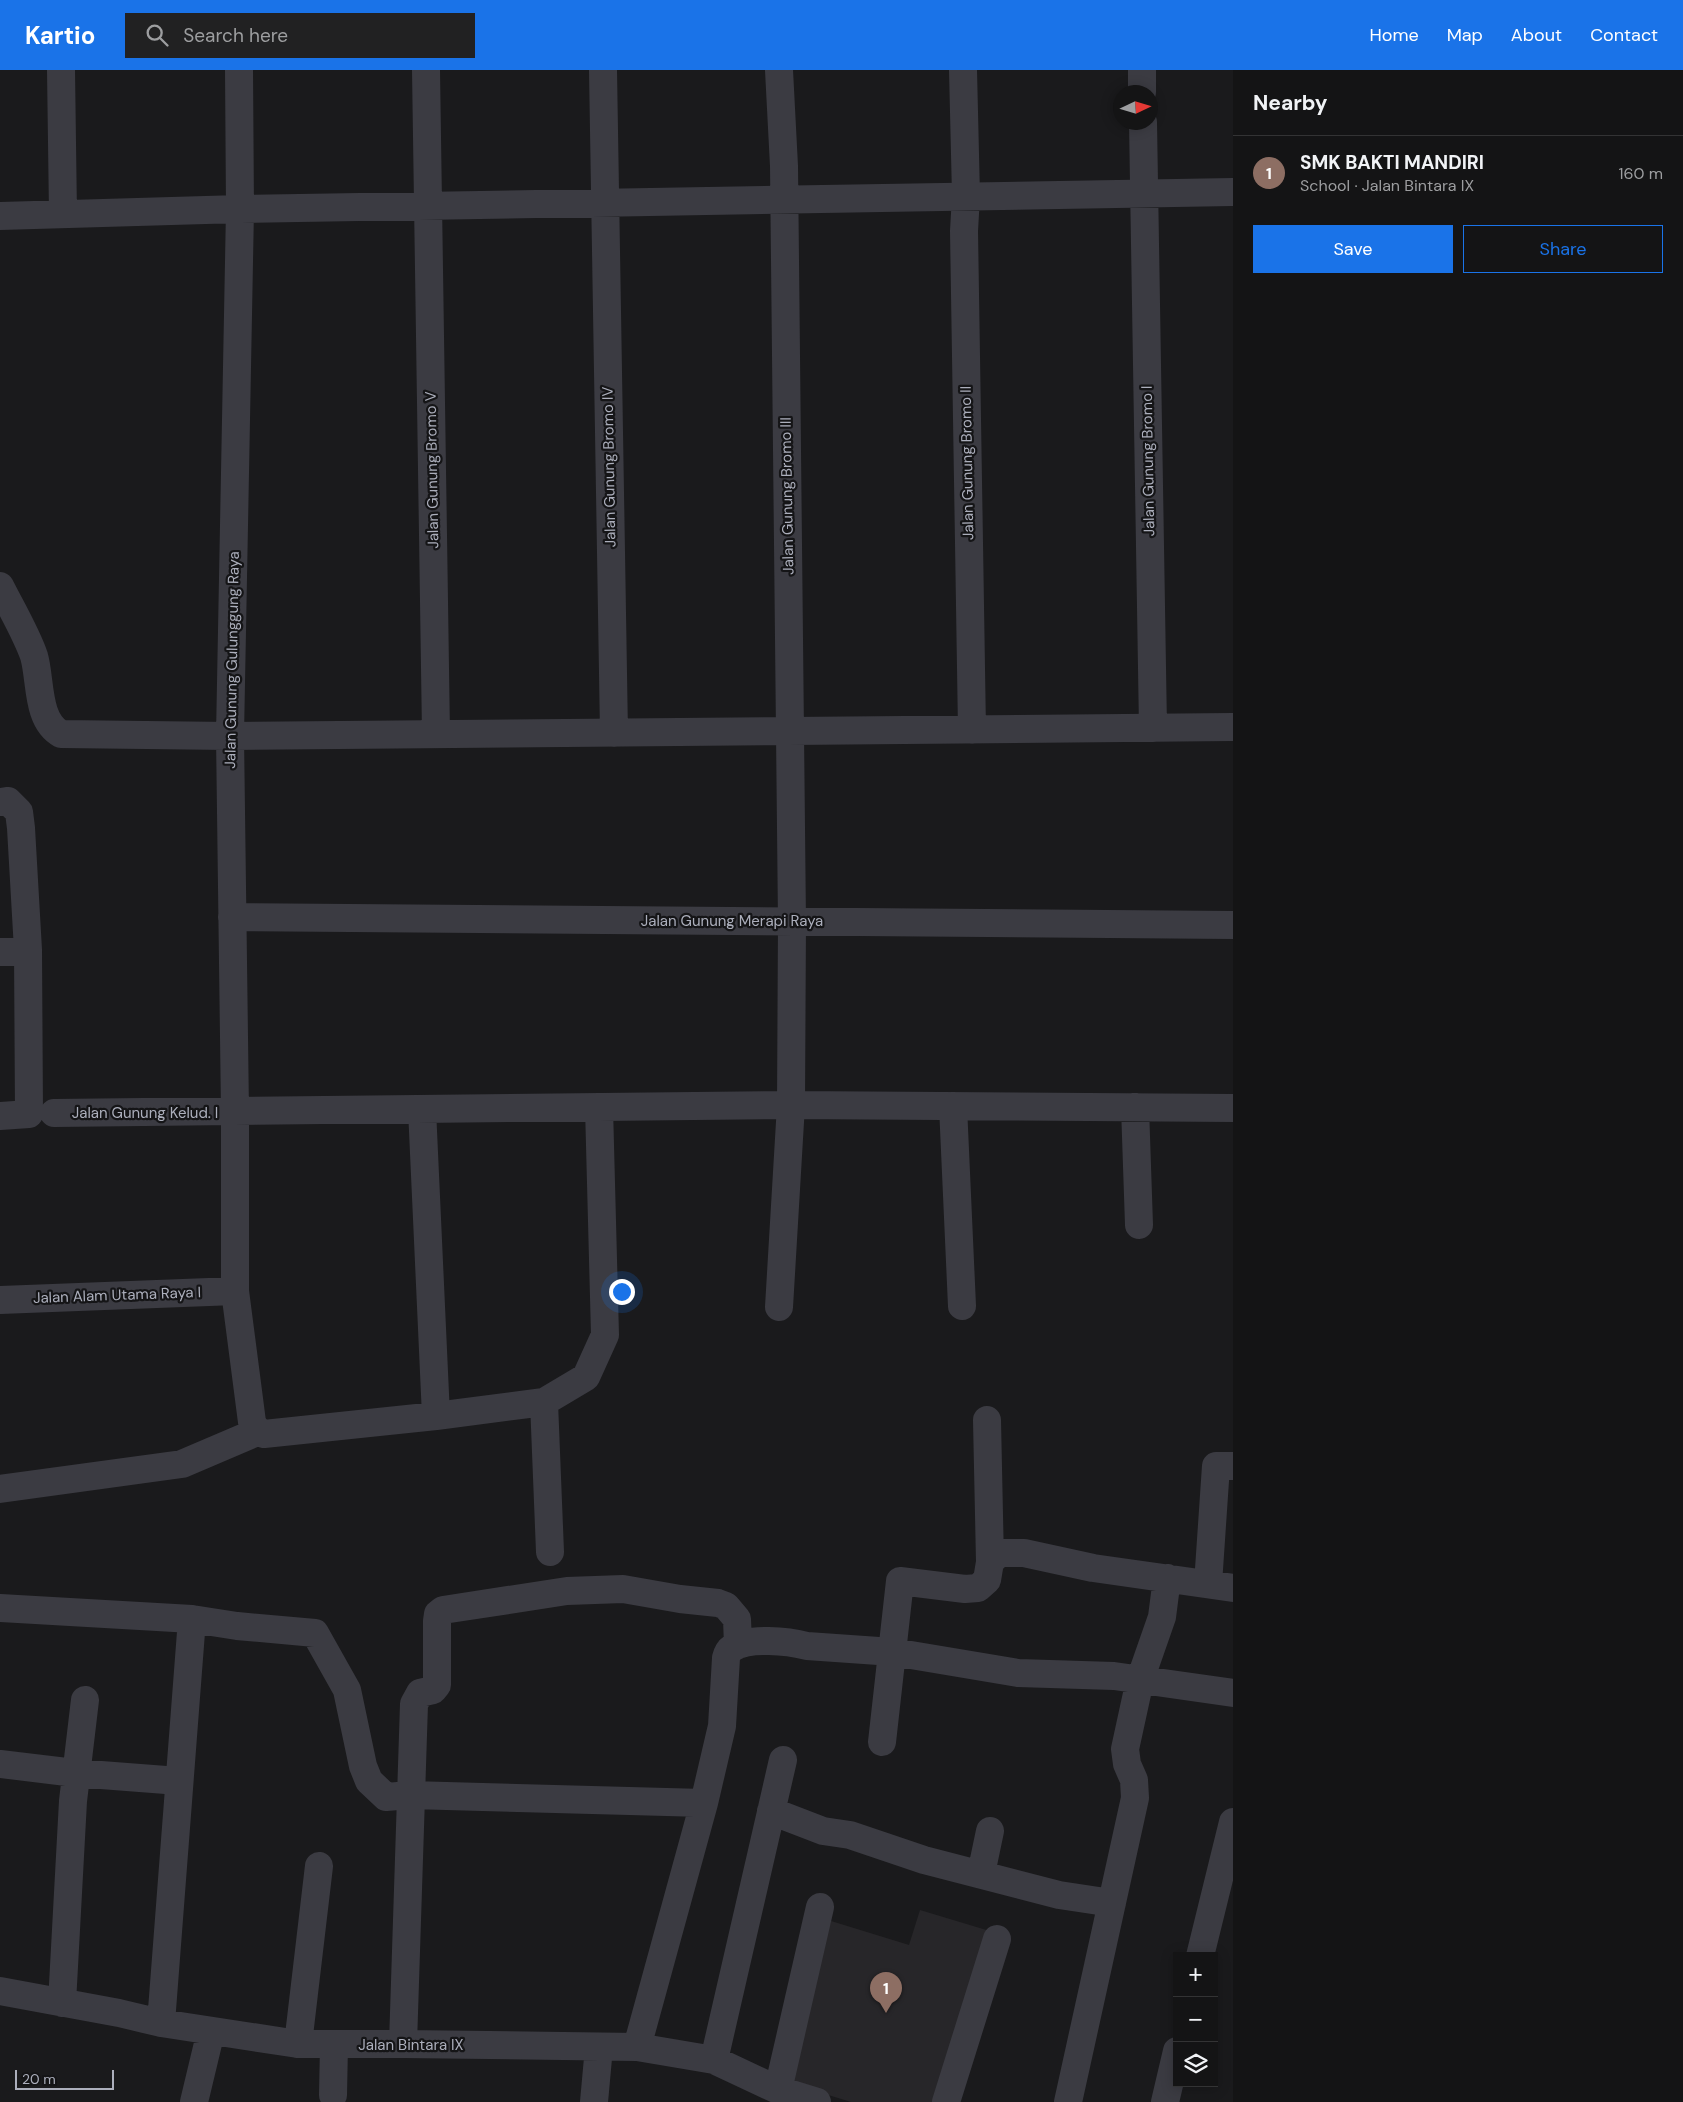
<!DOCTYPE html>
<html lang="en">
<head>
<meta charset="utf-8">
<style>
	:root { --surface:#141415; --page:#212122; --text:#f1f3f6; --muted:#9d9ea0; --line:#333334; --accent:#1a73e8 }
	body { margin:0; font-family:"DM Sans",sans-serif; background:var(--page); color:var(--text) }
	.controls { position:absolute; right:15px; bottom:15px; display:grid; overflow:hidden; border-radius:0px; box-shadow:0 2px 12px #0003 }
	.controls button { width:45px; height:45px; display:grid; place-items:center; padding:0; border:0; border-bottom:1px solid var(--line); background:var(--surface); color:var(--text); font:25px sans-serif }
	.compass { position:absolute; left:1113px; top:15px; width:45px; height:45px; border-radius:50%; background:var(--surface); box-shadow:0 2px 12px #0003; rotate:86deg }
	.scale { position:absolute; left:15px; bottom:12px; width:99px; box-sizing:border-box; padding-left:5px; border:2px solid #acafbc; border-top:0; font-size:14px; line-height:18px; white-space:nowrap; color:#acafbc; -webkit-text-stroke:4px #151517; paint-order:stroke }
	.you { position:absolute; left:621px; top:1221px; width:18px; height:18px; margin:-12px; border:4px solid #fff; border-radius:50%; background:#1a73e8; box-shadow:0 0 0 8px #1a73e833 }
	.badge { display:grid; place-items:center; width:32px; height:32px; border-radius:50%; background:var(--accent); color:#fff; font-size:16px; font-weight:700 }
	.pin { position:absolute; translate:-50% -41px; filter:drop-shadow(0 1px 2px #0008) }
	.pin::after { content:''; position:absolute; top:26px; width:18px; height:15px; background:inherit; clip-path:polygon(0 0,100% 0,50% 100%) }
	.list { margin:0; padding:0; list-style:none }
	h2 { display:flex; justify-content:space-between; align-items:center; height:65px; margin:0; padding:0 20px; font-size:21px }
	h2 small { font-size:16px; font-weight:400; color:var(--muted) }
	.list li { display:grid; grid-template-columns:32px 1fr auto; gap:15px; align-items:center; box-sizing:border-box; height:75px; padding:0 20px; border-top:1px solid var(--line) }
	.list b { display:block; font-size:19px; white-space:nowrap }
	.list p { margin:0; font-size:16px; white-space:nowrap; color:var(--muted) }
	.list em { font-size:16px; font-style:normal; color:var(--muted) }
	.actions { display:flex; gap:10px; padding:15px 20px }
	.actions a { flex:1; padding:11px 0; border:1px solid var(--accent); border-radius:0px; text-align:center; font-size:18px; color:var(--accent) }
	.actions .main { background:var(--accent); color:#fff }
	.icon { flex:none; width:28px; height:28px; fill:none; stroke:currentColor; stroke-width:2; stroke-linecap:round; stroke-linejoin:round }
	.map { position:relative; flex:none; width:1233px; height:2032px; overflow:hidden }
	header { display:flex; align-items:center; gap:30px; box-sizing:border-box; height:70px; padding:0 25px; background:var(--accent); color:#fff }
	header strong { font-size:24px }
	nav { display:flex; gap:28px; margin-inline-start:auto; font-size:18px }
	.search { width:350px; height:45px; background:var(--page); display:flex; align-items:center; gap:12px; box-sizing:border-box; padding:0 18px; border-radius:0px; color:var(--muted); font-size:19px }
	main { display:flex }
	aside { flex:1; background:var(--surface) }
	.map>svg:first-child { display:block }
	.built { fill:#272629 }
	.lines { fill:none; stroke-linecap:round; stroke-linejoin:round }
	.minor { stroke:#3b3b42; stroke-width:28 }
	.labels { text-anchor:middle; stroke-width:4.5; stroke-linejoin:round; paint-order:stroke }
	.street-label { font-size:15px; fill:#acafbc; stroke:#151517 }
</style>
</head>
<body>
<header>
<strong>Kartio</strong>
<div class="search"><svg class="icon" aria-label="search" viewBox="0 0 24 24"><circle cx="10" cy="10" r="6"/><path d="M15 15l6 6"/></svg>Search here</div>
<nav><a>Home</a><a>Map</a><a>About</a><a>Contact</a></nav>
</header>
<main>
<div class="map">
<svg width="1233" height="2032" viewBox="0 0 1233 2032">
	<rect width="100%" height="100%" fill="#1a1a1c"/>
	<!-- built -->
	<path class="built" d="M920 1840 993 1862 942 2032H851L783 2011 831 1851 909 1875Z"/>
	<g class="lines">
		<!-- minor -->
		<path class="minor" d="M61 0 63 144
			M239 0 240 139 230 666 235 1042V1221L252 1352 257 1362 264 1364 436 1346 544 1332 586 1307 605 1265 599 1037
			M426 0 436 664
			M603 0 614 663
			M779 0 784 96 792 852 791 1035 1233 1038
			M963 0 966 126 964 161 972 660
			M1142 0V22
			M1143 52 1153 658
			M0 146 240 139 1233 122
			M0 516C11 538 26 563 34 586 41 610 36 650 61 664L230 666 1233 657
			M0 732 8 731 19 742 21 758 28 880 29 1044 0 1046
			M232 847 1233 855
			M0 882 28 880
			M953 1036 962 1236
			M1135 1037 1139 1155
			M422 1039 436 1346
			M54 1043 791 1035 779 1237
			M0 1230 235 1221
			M544 1332 550 1482
			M987 1350 990 1492
			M0 1419 182 1394 257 1362
			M1208 1514 1216 1396H1233
			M0 1538 192 1549 237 1556 315 1563 347 1620 363 1696 369 1711 386 1727 410 1725 704 1733
			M882 1672 900 1511 965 1519 978 1518 987 1510 990 1492 999 1483H1024L1093 1498 1233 1518
			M0 1694 75 1703 179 1711
			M771 1741 823 1761 850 1765 924 1790 1059 1825 1112 1833
			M981 1804 990 1761
			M1200 1886 1233 1752
			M0 1921 119 1943 161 1953 298 1974H403L637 1977 714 1990 778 2020 817 2032
			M62 1933 73 1731 85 1630
			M161 1953 192 1549
			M298 1974 319 1796
			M403 1974 414 1634 420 1623 433 1620 437 1615V1551L438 1544 443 1540 567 1521 623 1519 680 1529 718 1533 726 1536 737 1549 738 1575
			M637 1977 704 1733 722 1656 726 1588C727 1584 729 1580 732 1578 749 1567 788 1571 807 1576L893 1582 1018 1603 1114 1606 1233 1623
			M714 1990 783 1690
			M778 2020 820 1837
			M333 2025 334 1975
			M194 2032 211 1961
			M594 2032 599 1977
			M946 2032 997 1869
			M1068 2032 1135 1728 1134 1710 1127 1694 1125 1679 1140 1610 1162 1547 1167 1508
			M1165 2032 1177 1981"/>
	</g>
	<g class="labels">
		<!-- street labels -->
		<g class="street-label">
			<text transform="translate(1148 391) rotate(-91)" y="5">Jalan Gunung Bromo I</text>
			<text transform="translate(967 393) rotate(-91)" y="5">Jalan Gunung Bromo II</text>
			<text transform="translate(609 397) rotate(-91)" y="5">Jalan Gunung Bromo IV</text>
			<text transform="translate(432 400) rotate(-91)" y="5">Jalan Gunung Bromo V</text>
			<text transform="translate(787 426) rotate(-91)" y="5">Jalan Gunung Bromo III</text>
			<text transform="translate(232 590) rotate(-89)" y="5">Jalan Gunung Gulunggung Raya</text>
			<text x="732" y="856">Jalan Gunung Merapi Raya</text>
			<text x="145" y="1048">Jalan Gunung Kelud. I</text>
			<text transform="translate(117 1225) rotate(-2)" y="5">Jalan Alam Utama Raya I</text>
			<text x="411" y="1980">Jalan Bintara IX</text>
		</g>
	</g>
</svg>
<div class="controls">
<button>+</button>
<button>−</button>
<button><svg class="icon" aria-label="layers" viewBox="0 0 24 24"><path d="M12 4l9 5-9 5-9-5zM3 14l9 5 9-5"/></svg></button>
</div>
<svg class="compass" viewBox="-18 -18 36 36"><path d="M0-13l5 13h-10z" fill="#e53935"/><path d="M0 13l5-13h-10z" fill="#9d9ea0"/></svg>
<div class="scale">20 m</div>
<div class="you"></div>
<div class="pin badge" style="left:886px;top:1943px;background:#8d6e63">1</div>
</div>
<aside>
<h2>Nearby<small></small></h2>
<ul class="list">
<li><span class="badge" style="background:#8d6e63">1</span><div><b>SMK BAKTI MANDIRI</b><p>School · Jalan Bintara IX</p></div><em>160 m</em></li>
</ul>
<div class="actions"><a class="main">Save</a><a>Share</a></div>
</aside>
</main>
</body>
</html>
